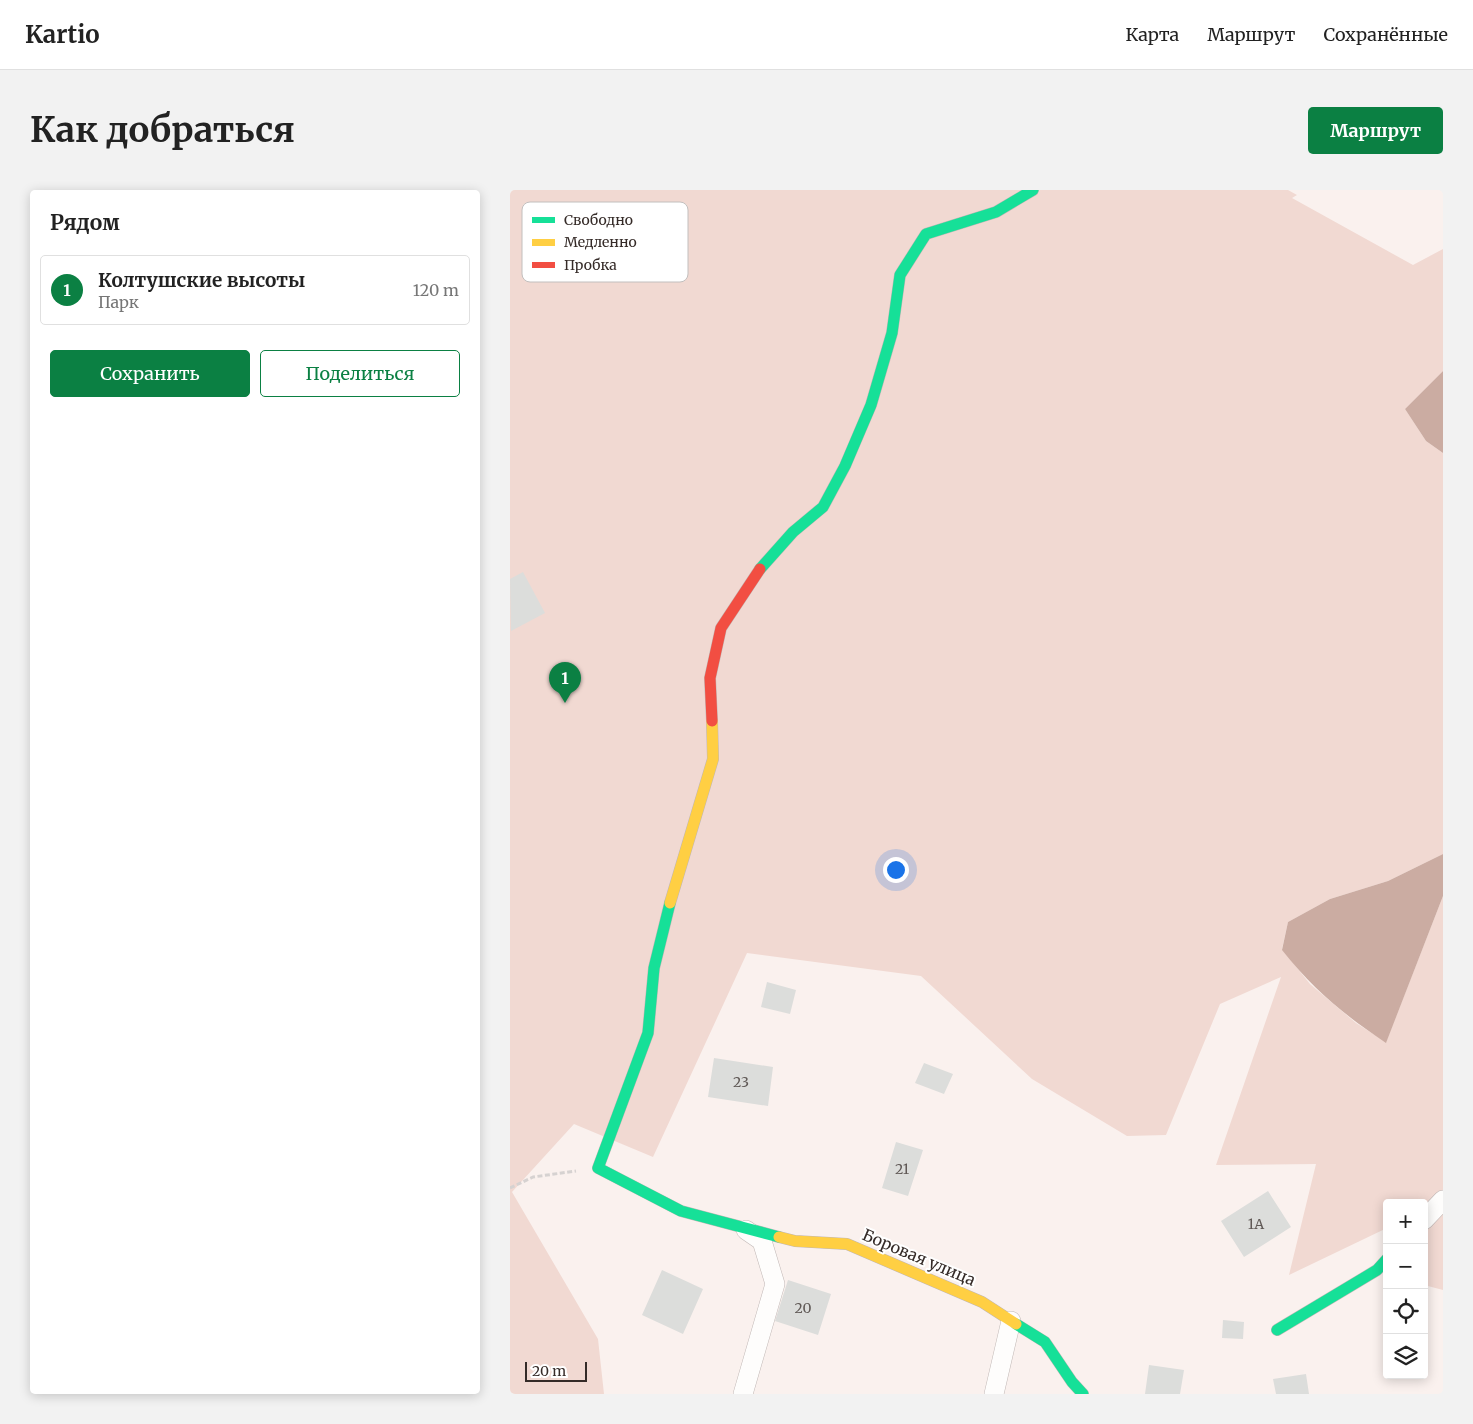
<!DOCTYPE html>
<html lang="ru">
<head>
<meta charset="utf-8">
<style>
	:root { --surface:#fff; --page:#f2f2f2; --text:#222; --muted:#767676; --line:#e0e0e0; --accent:#0b8043 }
	body { margin:0; font-family:Merriweather,serif; background:var(--page); color:var(--text) }
	.controls { position:absolute; right:15px; bottom:15px; display:grid; overflow:hidden; border-radius:5px; box-shadow:0 2px 12px #0003 }
	.controls button { width:45px; height:45px; display:grid; place-items:center; padding:0; border:0; border-bottom:1px solid var(--line); background:var(--surface); color:var(--text); font:25px sans-serif }
	.scale { position:absolute; left:15px; bottom:12px; width:62px; box-sizing:border-box; padding-left:5px; border:2px solid #352b28; border-top:0; font-size:14px; line-height:18px; white-space:nowrap; color:#352b28; -webkit-text-stroke:4px #fff; paint-order:stroke }
	.you { position:absolute; left:385px; top:679px; width:18px; height:18px; margin:-12px; border:4px solid #fff; border-radius:50%; background:#1a73e8; box-shadow:0 0 0 8px #1a73e833 }
	.badge { display:grid; place-items:center; width:32px; height:32px; border-radius:50%; background:var(--accent); color:#fff; font-size:16px; font-weight:700 }
	.pin { position:absolute; translate:-50% -41px; filter:drop-shadow(0 1px 2px #0008) }
	.pin::after { content:''; position:absolute; top:26px; width:18px; height:15px; background:inherit; clip-path:polygon(0 0,100% 0,50% 100%) }
	.list { margin:0; padding:0; list-style:none }
	h2 { display:flex; justify-content:space-between; align-items:center; height:65px; margin:0; padding:0 20px; font-size:21px }
	h2 small { font-size:16px; font-weight:400; color:var(--muted) }
	.list li { display:grid; grid-template-columns:32px 1fr auto; gap:15px; align-items:center; box-sizing:border-box; height:70px; margin:0 10px 10px; padding:0 10px; border:1px solid var(--line); border-radius:5px }
	.list b { display:block; font-size:19px; white-space:nowrap }
	.list p { margin:0; font-size:16px; white-space:nowrap; color:var(--muted) }
	.list em { font-size:16px; font-style:normal; color:var(--muted) }
	.actions { display:flex; gap:10px; padding:15px 20px }
	.actions a { flex:1; padding:11px 0; border:1px solid var(--accent); border-radius:5px; text-align:center; font-size:18px; color:var(--accent) }
	.actions .main { background:var(--accent); color:#fff }
	.icon { flex:none; width:28px; height:28px; fill:none; stroke:currentColor; stroke-width:2; stroke-linecap:round; stroke-linejoin:round }
	.map { position:relative; flex:none; width:933px; height:1204px; overflow:hidden; border-radius:5px }
	header { display:flex; align-items:center; gap:30px; box-sizing:border-box; height:70px; padding:0 25px; background:var(--surface); border-bottom:1px solid var(--line) }
	header strong { font-size:24px }
	nav { display:flex; gap:28px; margin-inline-start:auto; font-size:18px }
	.intro { display:flex; align-items:center; justify-content:space-between; box-sizing:border-box; height:120px; padding:0 30px }
	h1 { margin:0; font-size:35px }
	.button { padding:12px 22px; border-radius:5px; background:var(--accent); color:#fff; font-size:18px; font-weight:700 }
	main { display:flex; gap:30px; padding:0 30px }
	aside { flex:1; background:var(--surface); border-radius:5px; box-shadow:0 2px 12px #0003 }
	.map>svg:first-child { display:block }
	.green { fill:#f1d9d2 }
	.water { fill:#cbaca2 }
	.building { fill:#dcdddb }
	.lines { fill:none; stroke-linecap:round; stroke-linejoin:round }
	.street-casing { stroke:#c0b7b5; stroke-width:20 }
	.fast-casing { stroke:#c0b7b5; stroke-width:12 }
	.slow-casing { stroke:#c0b7b5; stroke-width:12 }
	.jam-casing { stroke:#c0b7b5; stroke-width:12 }
	.path { stroke:#d6d2d1; stroke-width:3; stroke-dasharray:5 2.5; stroke-linecap:butt }
	.street { stroke:#fefdfc; stroke-width:19 }
	.fast { stroke:#16e098; stroke-width:11 }
	.slow { stroke:#ffcf43; stroke-width:11 }
	.jam { stroke:#f24e42; stroke-width:11 }
	.labels { text-anchor:middle; stroke-width:4; stroke-linejoin:round; paint-order:stroke }
	.number-label { font-size:14px; fill:#605956 }
	.street-label { font-size:16px; fill:#352b28; stroke:#fff }
	.key { fill:#fff; stroke:#c2bfbe; stroke-width:1 }
	.key-label { font-size:14px; fill:#352b28 }
</style>
</head>
<body>
<header>
<strong>Kartio</strong>
<nav><a>Карта</a><a>Маршрут</a><a>Сохранённые</a></nav>
</header>
<div class="intro"><h1>Как добраться</h1><a class="button">Маршрут</a></div>
<main>
<aside>
<h2>Рядом<small></small></h2>
<ul class="list">
<li><span class="badge">1</span><div><b>Колтушские высоты</b><p>Парк</p></div><em>120 m</em></li>
</ul>
<div class="actions"><a class="main">Сохранить</a><a>Поделиться</a></div>
</aside>
<div class="map">
<svg width="933" height="1204" viewBox="0 0 933 1204">
	<rect width="100%" height="100%" fill="#faf1ee"/>
	<!-- green -->
	<path class="green" d="M0 0H778L787 5 782 8 903 75 933 59V181L895 219 916 251 933 263V664L878 691 820 709 778 732 772 759 800 794 846 833 876 852 933 706V1100L914 1095V1013H877V1038L779 1085 806 974 706 975 771 787 710 814 656 945 617 946 522 889 411 786 237 763 143 967 64 934 2 1002 88 1149 94 1204H0Z"/>
	<!-- water -->
	<path class="water" d="M933 181V263L916 251 895 219Z
		M933 664V706L876 853C833 824 804 800 772 760L778 732 820 709 878 691Z"/>
	<!-- building -->
	<path class="building" d="M13 382 35 423 1 441 0 389Z
		M257 792 286 800 280 824 251 817Z
		M204 868 263 877 258 916 198 907Z
		M414 873 443 884 434 904 405 893Z
		M386 952 413 960 398 1006 372 998Z
		M758 1001 781 1037 734 1067 711 1031Z
		M152 1080 193 1099 173 1144 132 1125Z
		M278 1090 321 1104 308 1145 265 1131Z
		M713 1130 734 1132 733 1149 712 1148Z
		M639 1175 674 1180 670 1204H635Z
		M796 1184 799 1204H766L763 1189Z"/>
	<g class="lines">
		<!-- street casing -->
		<g class="street-casing">
			<path id="street" d="M914 1030 933 1010
				M233 1204 265 1094 252 1051 236 1040
				M484 1204 501 1131"/>
		</g>
		<!-- fast casing -->
		<g class="fast-casing">
			<path id="fast" d="M250 379 283 342 313 317 335 276 361 215 382 143 390 85 416 44 486 22 523 0
				M160 713 144 778 138 843 88 978 171 1021 269 1047
				M506 1134 535 1152 562 1192 573 1204
				M767 1140 867 1080 877 1069"/>
		</g>
		<!-- slow casing -->
		<g class="slow-casing">
			<path id="slow" d="M160 713 203 569 202 531
				M269 1047 285 1051 337 1054 472 1112 506 1134"/>
		</g>
		<!-- jam casing -->
		<g class="jam-casing">
			<path id="jam" d="M202 531 200 488 211 438 250 379"/>
		</g>
		<!-- path -->
		<path class="path" d="M0 998 23 987 66 981"/>
		<!-- street -->
		<use href="#street" class="street"/>
		<!-- fast -->
		<use href="#fast" class="fast"/>
		<!-- slow -->
		<use href="#slow" class="slow"/>
		<!-- jam -->
		<use href="#jam" class="jam"/>
	</g>
	<g class="labels">
		<!-- number labels -->
		<g class="number-label">
			<text x="231" y="897">23</text>
			<text x="392" y="984">21</text>
			<text x="746" y="1039">1А</text>
			<text x="293" y="1123">20</text>
		</g>
		<!-- street labels -->
		<g class="street-label">
			<text transform="translate(409 1067) rotate(23)" y="6">Боровая улица</text>
		</g>
	</g>
	<!-- legend -->
	<rect x="12" y="12" width="166" height="80" rx="8" class="key"/>
	<rect x="22" y="27" width="23" height="6" fill="#16e098"/>
	<rect x="22" y="49" width="23" height="7" fill="#ffcf43"/>
	<rect x="22" y="72" width="23" height="6" fill="#f24e42"/>
	<g class="key-label">
		<text x="54" y="35">Свободно</text>
		<text x="54" y="57">Медленно</text>
		<text x="54" y="80">Пробка</text>
	</g>
</svg>
<div class="controls">
<button>+</button>
<button>−</button>
<button><svg class="icon" aria-label="locate" viewBox="0 0 24 24"><circle cx="12" cy="12" r="6"/><path d="M12 2v4M12 18v4M2 12h4M18 12h4"/></svg></button>
<button><svg class="icon" aria-label="layers" viewBox="0 0 24 24"><path d="M12 4l9 5-9 5-9-5zM3 14l9 5 9-5"/></svg></button>
</div>
<div class="scale">20 m</div>
<div class="you"></div>
<div class="pin badge" style="left:55px;top:513px">1</div>
</div>
</main>
</body>
</html>
